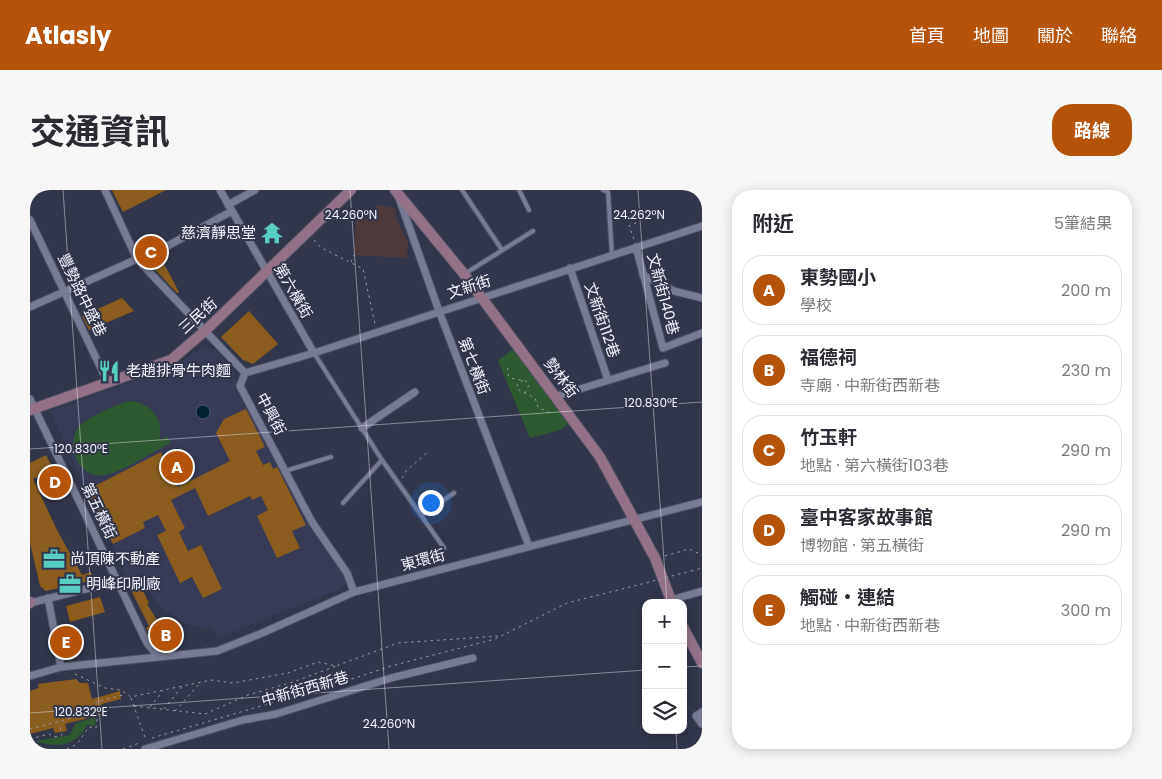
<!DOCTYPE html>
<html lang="zh-TW">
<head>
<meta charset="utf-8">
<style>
	:root { --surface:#fff; --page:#f7f7f7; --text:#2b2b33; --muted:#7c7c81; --line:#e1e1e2; --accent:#b45309 }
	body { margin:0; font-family:Poppins,"Noto Sans TC",sans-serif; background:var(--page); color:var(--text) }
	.controls { position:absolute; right:15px; bottom:15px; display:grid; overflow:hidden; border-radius:10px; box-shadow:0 2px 12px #0003 }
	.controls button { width:45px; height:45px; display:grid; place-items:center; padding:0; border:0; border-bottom:1px solid var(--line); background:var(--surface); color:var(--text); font:25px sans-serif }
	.you { position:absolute; left:400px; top:312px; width:18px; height:18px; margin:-12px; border:4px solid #fff; border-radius:50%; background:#1a73e8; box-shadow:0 0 0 8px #1a73e833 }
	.badge { display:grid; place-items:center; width:32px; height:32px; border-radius:50%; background:var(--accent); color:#fff; font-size:16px; font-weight:700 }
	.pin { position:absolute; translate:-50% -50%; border:2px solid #fff; box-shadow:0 1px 5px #0006 }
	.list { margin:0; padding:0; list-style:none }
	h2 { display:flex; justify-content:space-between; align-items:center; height:65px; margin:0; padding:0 20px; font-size:21px }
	h2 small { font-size:16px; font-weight:400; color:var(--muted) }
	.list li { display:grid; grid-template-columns:32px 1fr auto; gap:15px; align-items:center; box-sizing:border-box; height:70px; margin:0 10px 10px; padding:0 10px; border:1px solid var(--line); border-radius:20px }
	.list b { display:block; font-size:19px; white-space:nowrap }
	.list p { margin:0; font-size:16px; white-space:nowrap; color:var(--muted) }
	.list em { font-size:16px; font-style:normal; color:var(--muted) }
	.icon { flex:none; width:28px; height:28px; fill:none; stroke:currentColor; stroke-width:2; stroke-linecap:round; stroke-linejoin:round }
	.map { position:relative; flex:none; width:672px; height:559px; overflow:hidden; border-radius:20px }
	header { display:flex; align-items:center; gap:30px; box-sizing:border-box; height:70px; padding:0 25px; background:var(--accent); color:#fff }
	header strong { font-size:24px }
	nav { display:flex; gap:28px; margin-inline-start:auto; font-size:18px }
	.intro { display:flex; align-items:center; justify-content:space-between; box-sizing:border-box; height:120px; padding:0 30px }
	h1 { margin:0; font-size:35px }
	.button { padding:12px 22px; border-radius:20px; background:var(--accent); color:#fff; font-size:18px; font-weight:700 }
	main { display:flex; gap:30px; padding:0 30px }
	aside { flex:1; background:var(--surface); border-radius:20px; box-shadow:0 2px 12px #0003 }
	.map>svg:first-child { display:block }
	.commercial { fill:#4e393a }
	.built { fill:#373b56 }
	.green { fill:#2f5931 }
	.water { fill:#00202f; stroke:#49606d }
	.building { fill:#8a5d1e }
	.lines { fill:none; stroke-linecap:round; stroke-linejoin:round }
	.lane-casing { stroke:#4e5161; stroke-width:6 }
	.street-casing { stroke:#4e5161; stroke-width:9 }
	.secondary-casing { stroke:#4e5161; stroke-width:12 }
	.path { stroke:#989aa8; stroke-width:1; stroke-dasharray:2.5 4; stroke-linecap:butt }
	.lane { stroke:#777b93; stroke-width:4 }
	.street { stroke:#777b93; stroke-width:7 }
	.secondary { stroke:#937288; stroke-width:10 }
	.path-bridge { stroke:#989aa8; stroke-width:1; stroke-dasharray:2.5 4; stroke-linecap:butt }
	.ticks { fill:none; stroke:#f3f5fd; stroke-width:1; stroke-opacity:0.45 }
	.labels { text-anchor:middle; stroke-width:4; stroke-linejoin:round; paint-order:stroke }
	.poi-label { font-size:15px; fill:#f3f5fd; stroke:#32364a; text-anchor:start }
	.street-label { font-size:15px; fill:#f3f5fd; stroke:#32364a }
	.ticks-label { font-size:12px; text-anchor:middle; fill:#f3f5fd; stroke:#32364a; stroke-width:4; stroke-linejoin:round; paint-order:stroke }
</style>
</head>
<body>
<header>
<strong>Atlasly</strong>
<nav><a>首頁</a><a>地圖</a><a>關於</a><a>聯絡</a></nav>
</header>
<div class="intro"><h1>交通資訊</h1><a class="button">路線</a></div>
<main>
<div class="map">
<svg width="672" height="559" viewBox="0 0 672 559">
	<rect width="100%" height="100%" fill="#32364a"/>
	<!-- commercial -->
	<path class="commercial" d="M346 15 365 18 366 28 378 53 377 68 324 65 326 29H346Z"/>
	<!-- built -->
	<path class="built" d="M175 156 186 160 204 182 207 197 314 384 316 393 312 398 189 447 183 439 157 434 142 425 130 416 106 385 97 387 20 221 143 177Z"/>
	<!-- green -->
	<path class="green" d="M484 158 540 233 530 240 500 248 468 171Z
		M101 211C121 213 135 230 129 250L137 246 141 253C122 262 95 281 75 285 50 290 36 258 47 239 55 228 88 213 101 211Z
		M66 527 65 536 57 535C47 556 26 559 5 551L40 545 46 533Z"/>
	<!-- water -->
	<path class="water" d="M166 222a7 7 0 1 1 14 0a7 7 0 1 1-14 0Z"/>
	<!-- building -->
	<path class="building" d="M82 0H136L93 22Z
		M125 52 127 56 112 65 110 61Z
		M130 66 149 102 147 103 119 73Z
		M92 108 104 121 59 140 52 126Z
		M219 121 248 154 223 174 213 170 191 147Z
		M216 219 235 257 226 261 233 275 240 272 243 279 247 277 276 335 262 341 270 358 247 368 227 326 238 320 231 306 222 310 220 306 178 326 165 298 141 310 155 338 149 342 158 361 171 355 192 399 173 408 162 387 150 393 127 345 136 341 128 325 113 332 115 338 83 354 57 300 131 262 148 297 200 271 186 243 194 229Z
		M16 265 36 304 27 308 15 283 3 289 27 340 52 385 61 382 63 390 16 401 10 396 0 353V273Z
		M106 387 119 413 117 414 132 438 121 445 116 438 119 436 96 390Z
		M70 407 75 422 40 432 36 416Z
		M46 489 50 493H58L62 509 90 501 91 509 72 514 74 524 35 534 37 541 25 543 23 538 0 544V501L9 498 8 494Z"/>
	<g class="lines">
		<!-- lane casing -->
		<g class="lane-casing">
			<path id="lane" d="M432 0 472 60
				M489 0 499 20
				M573 0 578 2 582 65
				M436 83 503 41
				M284 163 352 270 414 358
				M255 281 301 267
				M313 313 352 270
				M392 325 424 303"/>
		</g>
		<!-- street casing -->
		<g class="street-casing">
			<path id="street" d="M75 0 107 69 215 183 210 196 282 332 317 383 324 402
				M190 0 284 163
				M369 8 409 121 499 356
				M198 15 225 0
				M0 30 78 193
				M606 57 633 158 672 143
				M111 73 119 66 202 21
				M540 78 578 190
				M613 85 644 101 672 108
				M0 117 107 69
				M215 183 284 163 672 36
				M527 206 635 173
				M0 209 117 453 128 466
				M332 238 385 202
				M18 408 31 477
				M641 410 672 401
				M0 413 88 391
				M0 486 31 477 187 461 230 444 324 402 672 312
				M672 522 666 526 672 534
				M115 559 213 530 246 524 361 488 443 468"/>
		</g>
		<!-- secondary casing -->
		<g class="secondary-casing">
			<path id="secondary" d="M365 0 434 84 570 267 625 368 642 413
				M0 2 5 0
				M0 220 141 170 176 140 321 0
				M0 412V413
				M653 437 672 473"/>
		</g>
		<!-- path -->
		<path class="path" d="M604 49 599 36 616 28
			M284 50 290 57 333 79 345 134
			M321 72 324 65
			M478 178 477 183 480 188 496 191 499 195 495 203
			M493 190 487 195V199L505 208 508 217 522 224
			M372 288 376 281 399 261
			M635 366 659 359 672 365
			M661 381 672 378
			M45 484 75 498 91 500 101 507 181 490 203 493 258 483 288 472 306 476 368 453 470 446
			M101 508 116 550
			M104 516 175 524 218 505 263 492 306 476
			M120 517 133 501
			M134 519 152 497
			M145 521 171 492
			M0 539 68 521 66 512 96 504
			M122 548 313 492 361 476 465 449 537 413 604 396
			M0 549 19 544 24 547 32 545 29 533
			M1 550 14 559
			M37 559 47 554 59 537 66 538 68 521
			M93 559 109 553"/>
		<!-- lane -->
		<use href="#lane" class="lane"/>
		<!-- street -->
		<use href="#street" class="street"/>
		<!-- secondary -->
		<use href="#secondary" class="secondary"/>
		<!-- path-bridge -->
		<path class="path-bridge" d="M604 396 661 381"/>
	</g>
	<!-- ticks -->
	<path class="ticks" d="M33 0 72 559M320 0 359 559M608 0 637 413M0 259 672 212M653 477 672 476M0 523 616 480M646 540 647 559"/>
	<!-- icons -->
	<defs>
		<g id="temple-bare" transform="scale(1.725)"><path d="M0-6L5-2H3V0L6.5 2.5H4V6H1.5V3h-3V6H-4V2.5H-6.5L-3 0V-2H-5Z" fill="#57cec1" stroke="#32364a" stroke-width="2.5" paint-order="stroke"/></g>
		<g id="restaurant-bare" transform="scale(1.725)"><path d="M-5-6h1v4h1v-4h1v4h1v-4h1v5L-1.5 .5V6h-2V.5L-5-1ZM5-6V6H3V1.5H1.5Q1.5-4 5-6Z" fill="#57cec1" stroke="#32364a" stroke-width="2.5" paint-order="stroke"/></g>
		<g id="office-bare" transform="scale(1.725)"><path d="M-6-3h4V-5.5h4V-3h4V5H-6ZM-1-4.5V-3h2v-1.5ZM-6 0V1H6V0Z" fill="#57cec1" stroke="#32364a" stroke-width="2.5" paint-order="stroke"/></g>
	</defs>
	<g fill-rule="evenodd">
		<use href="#temple-bare" x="242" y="43"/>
		<use href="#restaurant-bare" x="79" y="181"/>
		<use href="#office-bare" x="24" y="369"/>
		<use href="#office-bare" x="40" y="394"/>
	</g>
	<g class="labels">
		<!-- poi labels -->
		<g class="poi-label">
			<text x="226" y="48" text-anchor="end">慈濟靜思堂</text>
			<text x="96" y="186">老趙排骨牛肉麵</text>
			<text x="40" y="374">尚頂陳不動產</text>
			<text x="56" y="399">明峰印刷廠</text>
		</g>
		<!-- street labels -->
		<g class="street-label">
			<text transform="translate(439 97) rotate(-18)" y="5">文新街</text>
			<text transform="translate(263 101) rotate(60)" y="5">第六橫街</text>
			<text transform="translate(633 104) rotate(75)" y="5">文新街140巷</text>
			<text transform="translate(52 105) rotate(64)" y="5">豐勢路中盛巷</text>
			<text transform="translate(168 126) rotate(-42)" y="5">三民街</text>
			<text transform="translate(572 130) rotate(71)" y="5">文新街112巷</text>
			<text transform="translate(444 176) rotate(69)" y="5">第七橫街</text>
			<text transform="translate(531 188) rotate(53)" y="5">勢林街</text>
			<text transform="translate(241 224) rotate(62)" y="5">中興街</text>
			<text transform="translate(69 321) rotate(64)" y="5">第五橫街</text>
			<text transform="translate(393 370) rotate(-15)" y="5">東環街</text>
			<text transform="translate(275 499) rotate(-16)" y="5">中新街西新巷</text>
		</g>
	</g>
	<g class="ticks-label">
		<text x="321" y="29">24.260°N</text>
		<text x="609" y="29">24.262°N</text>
		<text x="621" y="217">120.830°E</text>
		<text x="51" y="263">120.830°E</text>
		<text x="51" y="526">120.832°E</text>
		<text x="359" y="538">24.260°N</text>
	</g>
</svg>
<div class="controls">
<button>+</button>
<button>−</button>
<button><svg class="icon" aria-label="layers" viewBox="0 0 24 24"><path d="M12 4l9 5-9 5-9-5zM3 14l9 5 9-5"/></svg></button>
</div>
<div class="you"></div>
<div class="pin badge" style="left:147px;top:277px">A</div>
<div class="pin badge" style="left:136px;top:445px">B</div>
<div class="pin badge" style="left:121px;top:62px">C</div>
<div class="pin badge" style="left:25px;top:292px">D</div>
<div class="pin badge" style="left:36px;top:452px">E</div>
</div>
<aside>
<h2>附近<small>5筆結果</small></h2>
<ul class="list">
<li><span class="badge">A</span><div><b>東勢國小</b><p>學校</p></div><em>200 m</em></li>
<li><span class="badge">B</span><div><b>福德祠</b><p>寺廟 · 中新街西新巷</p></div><em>230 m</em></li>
<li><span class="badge">C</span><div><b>竹玉軒</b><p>地點 · 第六橫街103巷</p></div><em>290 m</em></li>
<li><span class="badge">D</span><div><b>臺中客家故事館</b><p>博物館 · 第五橫街</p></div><em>290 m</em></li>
<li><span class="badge">E</span><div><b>觸碰‧連結</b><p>地點 · 中新街西新巷</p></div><em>300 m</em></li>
</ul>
</aside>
</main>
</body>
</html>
